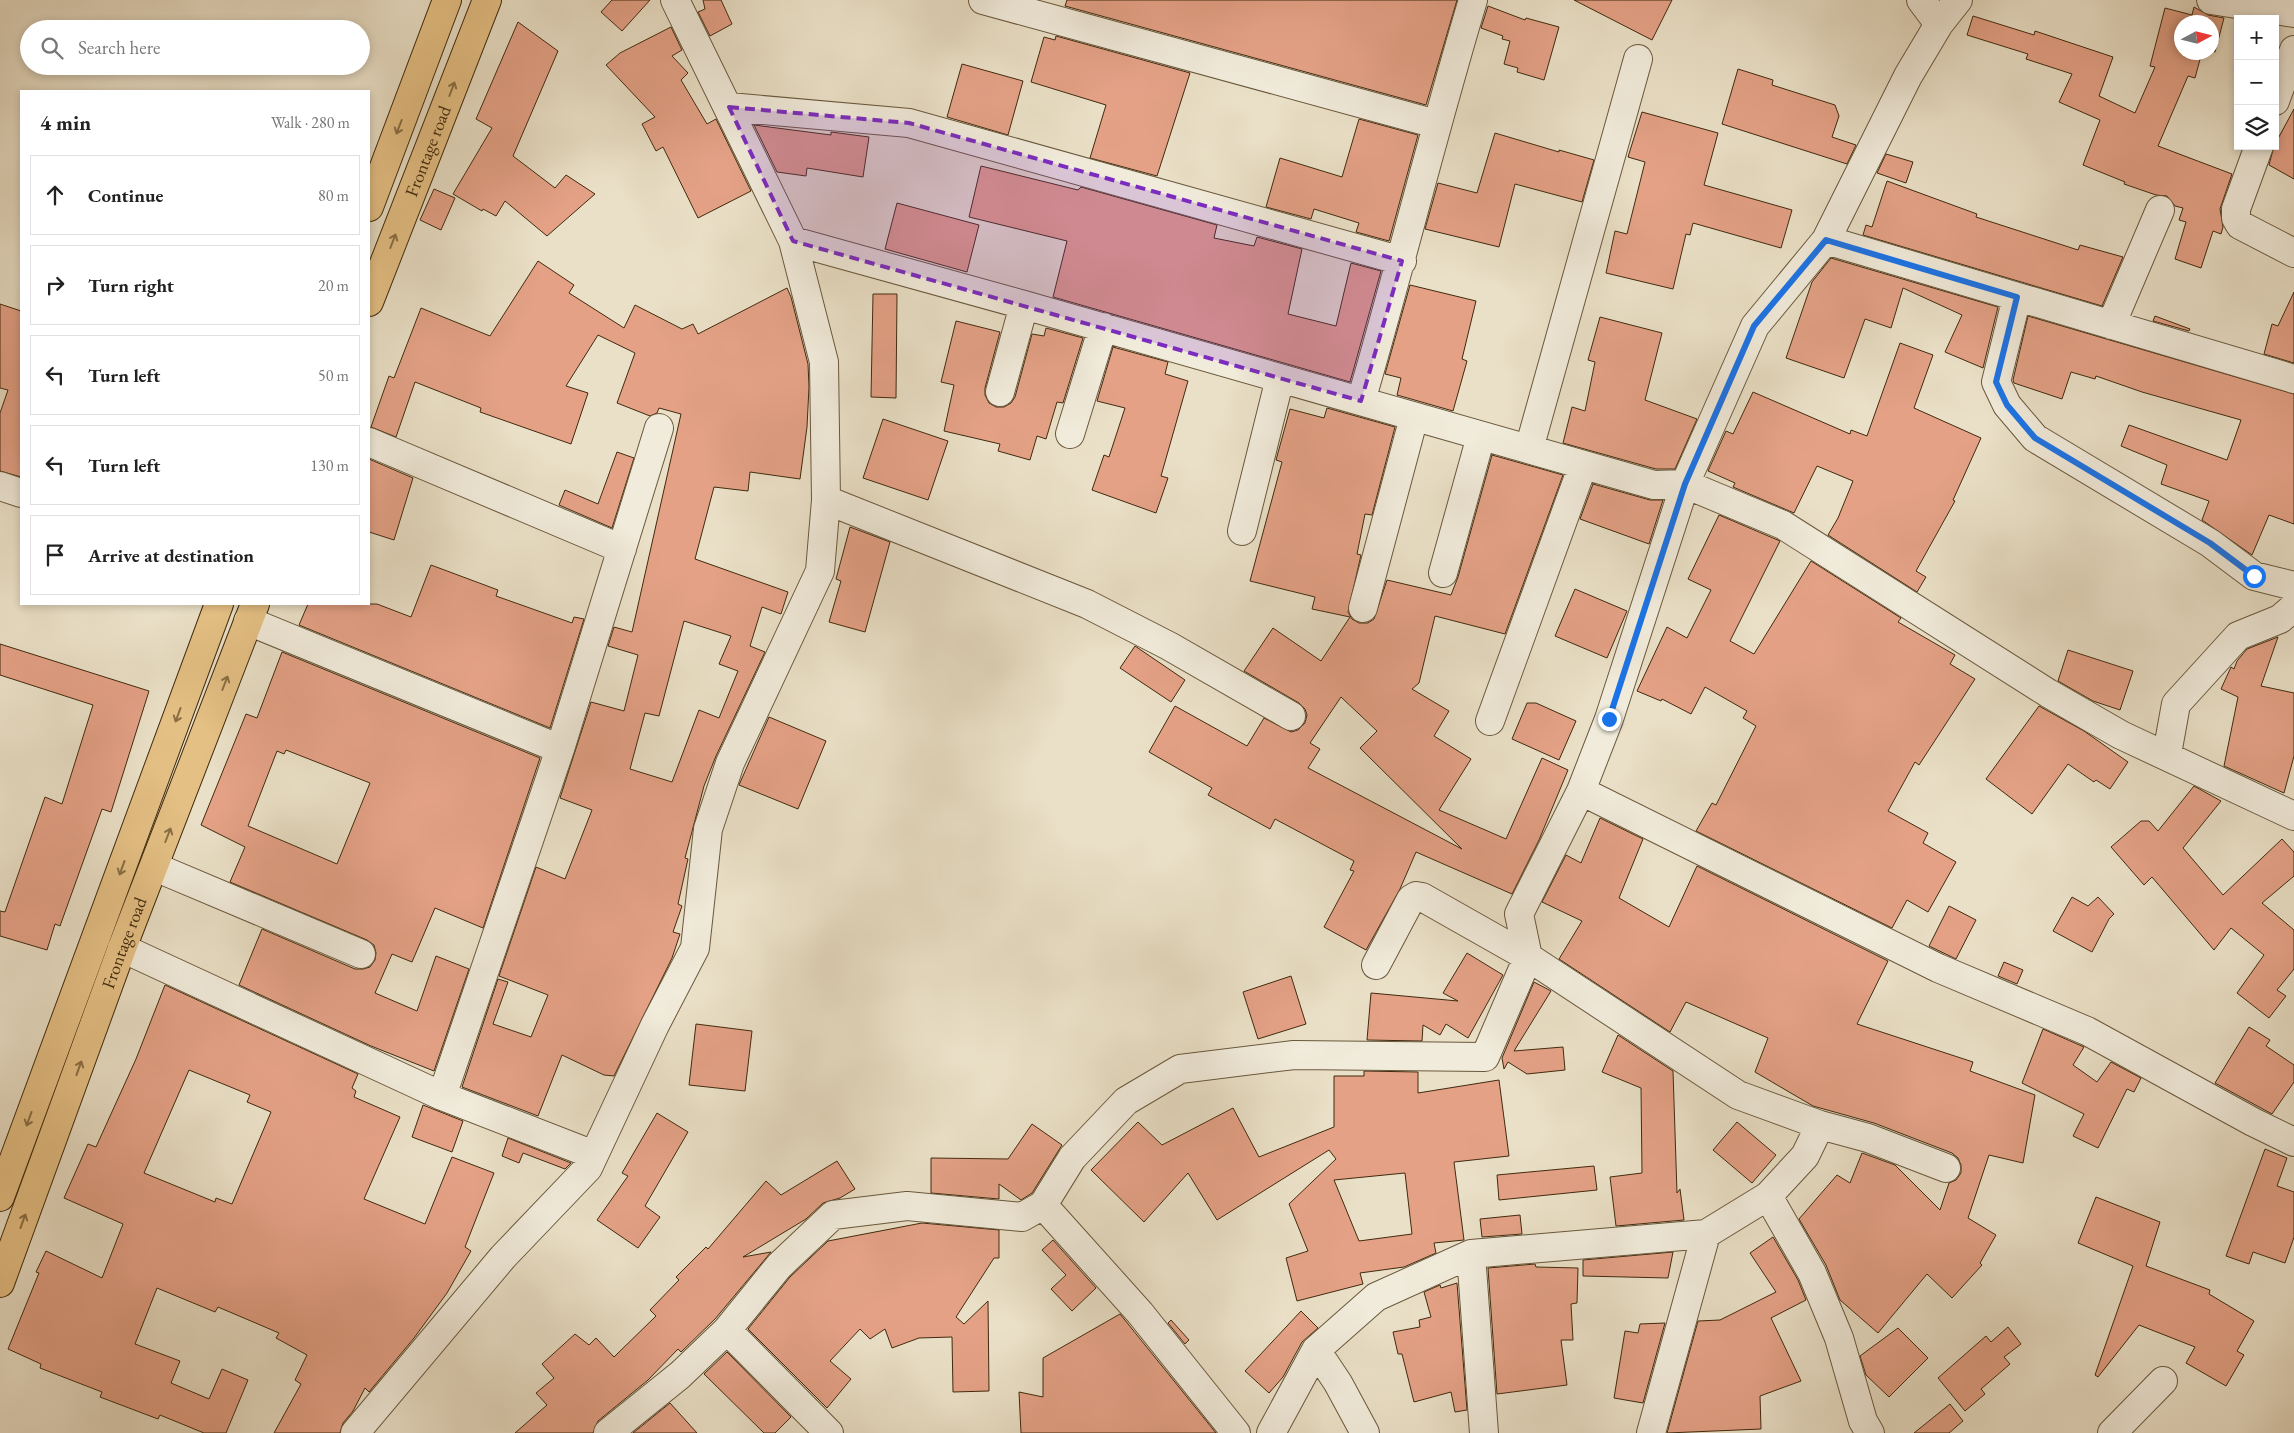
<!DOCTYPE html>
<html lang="en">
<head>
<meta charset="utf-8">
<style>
	:root { --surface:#fff; --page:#f6f6f6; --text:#222; --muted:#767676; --line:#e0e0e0 }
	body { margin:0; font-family:"EB Garamond",serif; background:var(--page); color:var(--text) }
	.controls { position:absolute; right:15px; top:15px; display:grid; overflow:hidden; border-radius:0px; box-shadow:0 2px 8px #0003 }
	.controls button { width:45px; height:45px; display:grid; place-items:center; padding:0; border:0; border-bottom:1px solid var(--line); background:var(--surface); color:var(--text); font:25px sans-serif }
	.compass { position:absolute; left:2174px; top:15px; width:45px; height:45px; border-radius:50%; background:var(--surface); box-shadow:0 2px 8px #0003; rotate:83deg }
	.stop { position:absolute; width:15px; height:15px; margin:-11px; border:4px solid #1a73e8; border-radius:50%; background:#fff }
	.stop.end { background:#1a73e8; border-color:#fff; box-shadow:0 1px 5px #0008 }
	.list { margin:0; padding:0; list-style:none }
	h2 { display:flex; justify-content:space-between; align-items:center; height:65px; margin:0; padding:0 20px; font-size:21px }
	h2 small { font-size:16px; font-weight:400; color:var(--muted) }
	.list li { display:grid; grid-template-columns:32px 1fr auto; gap:15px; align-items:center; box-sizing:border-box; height:80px; margin:0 10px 10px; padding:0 10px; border:1px solid var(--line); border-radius:0px }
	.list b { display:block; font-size:19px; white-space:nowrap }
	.list em { font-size:16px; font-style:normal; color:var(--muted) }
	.icon { flex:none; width:28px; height:28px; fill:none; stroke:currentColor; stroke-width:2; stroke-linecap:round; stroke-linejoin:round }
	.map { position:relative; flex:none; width:2294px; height:1433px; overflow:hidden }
	.search { position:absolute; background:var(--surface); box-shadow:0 2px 8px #0003; left:20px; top:20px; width:350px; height:55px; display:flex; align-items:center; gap:12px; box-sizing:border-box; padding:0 18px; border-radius:28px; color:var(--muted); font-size:19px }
	.panel { position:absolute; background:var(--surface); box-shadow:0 2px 8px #0003; left:20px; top:90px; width:350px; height:515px; border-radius:0px }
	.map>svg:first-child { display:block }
	.building { fill:#e4a186; stroke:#402a0e; fill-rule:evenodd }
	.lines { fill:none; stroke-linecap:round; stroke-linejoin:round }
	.minor-casing { stroke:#6a583c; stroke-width:30 }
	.major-casing { stroke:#402a0e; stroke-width:30 }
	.minor { stroke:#f1ebdb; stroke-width:28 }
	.major { stroke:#e5c084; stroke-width:28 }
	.oneway { stroke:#8a6e43 }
	.route { stroke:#1a73e8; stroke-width:6 }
	.marked { fill:#7b2cbf; fill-opacity:0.2; stroke:#7b2cbf; stroke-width:4; stroke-dasharray:10 6; stroke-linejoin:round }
	.labels { text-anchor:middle; stroke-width:4; stroke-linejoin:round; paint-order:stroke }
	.street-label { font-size:18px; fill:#402a0e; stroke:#f1ebdb }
</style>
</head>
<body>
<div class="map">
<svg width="2294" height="1433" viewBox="0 0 2294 1433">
	<rect width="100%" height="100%" fill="#eae0c7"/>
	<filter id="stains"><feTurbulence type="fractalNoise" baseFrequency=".004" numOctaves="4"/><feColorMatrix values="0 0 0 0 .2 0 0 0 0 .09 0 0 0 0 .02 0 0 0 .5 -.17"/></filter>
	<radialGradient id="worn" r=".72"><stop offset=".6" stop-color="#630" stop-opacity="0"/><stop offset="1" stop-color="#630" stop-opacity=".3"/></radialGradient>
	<!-- building -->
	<path class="building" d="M612 0H650L622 31 601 12Z
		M703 0H721L732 24 710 36 698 12 705 9Z
		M1067 0H1457L1426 105 1065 6Z
		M1574 0H1672L1652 40Z
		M1488 6 1525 20 1526 18 1559 27 1544 80 1517 72 1518 68 1504 64 1510 41 1502 39 1503 36 1481 28Z
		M2194 7 2208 15 2224 18 2215 52 2212 51V22H2182V52H2202L2195 78 2188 76 2158 146 2232 174 2220 209 2223 227 2221 234 2213 231 2201 268 2175 259 2186 222 2179 220 2183 208 2175 206 2167 196 2156 195 2124 184 2125 182 2083 165 2100 120 2059 102 2072 74 2026 59 2028 54 1967 35 1973 16 2034 35 2035 31 2113 57 2099 96 2135 113 2155 67 2150 66 2165 8 2192 15Z
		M518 22 558 51 513 156 555 188 566 175 595 194 547 236 505 201 496 216 483 209 482 211 453 194 492 128 476 119Z
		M671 27 682 50 672 56 688 73 681 80 707 124 716 119 751 191 698 218 663 147 656 151 642 124 655 117 606 65 620 53Z
		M1056 36 1190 73 1157 176 1090 158 1106 105 1031 82 1044 37 1055 40Z
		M962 64 1023 81 1008 135 947 117Z
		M1738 69 1773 80 1772 85 1835 105 1839 116 1832 137 1856 145 1847 164 1722 124Z
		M2294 109V179L2269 165 2274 146Z
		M1642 112 1718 133 1704 185 1792 210 1781 248 1693 223 1690 235 1686 234 1673 289 1606 273 1615 231 1627 234 1645 162 1628 157Z
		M1359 119 1418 135 1389 241 1356 232 1359 223 1314 209 1311 219 1266 207 1280 158 1342 177Z
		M754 125 831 135V132L869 137 863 177 807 168 806 176 777 172Z
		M1495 133 1559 152V150L1594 160 1582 202 1515 184 1499 247 1425 229 1438 183 1477 193Z
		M1886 154 1913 162 1906 183 1877 173Z
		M981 166 1078 190 1081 187 1217 225 1214 238 1254 246 1257 237 1302 249 1288 314 1336 326 1351 263 1381 271 1350 382 1053 297 1067 241 969 217Z
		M1887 181 1977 214 1976 217 2078 250 2080 245 2123 257 2102 306 1863 235 1866 225 1872 227Z
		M434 189 455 198 441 230 420 220Z
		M897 203 979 225 967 272 885 249Z
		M1831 258 1998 307 1983 368 1945 352 1962 315 1903 288 1891 328 1865 319 1844 378 1786 358 1812 282Z
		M538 261 574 285 569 293 624 328 635 305 682 329 693 324 698 334 787 288 791 297 808 364 809 387 807 427 800 479 750 472 748 491 714 487 695 559 788 592 781 614 762 607 750 646 765 652 716 756 704 786 685 858 688 859 678 904 682 906 673 932 680 934 672 958 614 1076 604 1075 562 1055 538 1116 462 1087 498 979 508 982 493 1024 531 1037 548 995 499 976 536 867 565 879 592 810 560 798 591 702 624 711 638 655 608 646 614 627 632 632 681 414 659 408 657 413 650 416 617 403 635 353 598 335 566 386 588 393 571 444 480 412 481 408 415 382 396 437 371 427 389 376 394 378 421 308 490 336ZM684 621 731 636 719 664 738 671 719 718 699 710 672 782 630 769 645 713 659 716Z
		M1410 285 1476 301 1462 359 1467 361 1453 411 1397 395 1401 378 1385 374Z
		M2294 292V363L2264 354 2272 324 2278 326Z
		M873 294H897L896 398 871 397Z
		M0 304 21 311V477L0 471V413L8 390 0 388Z
		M2028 316 2294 394V524L2269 515 2252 555 2202 520 2209 501 2161 484 2167 465 2121 446 2129 425 2227 460 2241 420 2142 392 2096 376 2095 379 2071 372 2062 399 2014 383 2013 380Z
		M2155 316 2190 329 2189 331 2153 321Z
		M1600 317 1662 333 1645 400 1697 419 1675 469H1656L1563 443 1572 407 1585 411 1595 362 1588 360Z
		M956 321 1000 332 985 388V395L989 403 996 407H1004L1011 403 1015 397 1032 334 1044 336 1046 328 1083 338 1063 403 1057 402 1046 439 1037 436 1030 460 998 451 1000 444 944 431 954 385 941 382Z
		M1900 343 1933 355 1914 408 1981 438 1953 500 1955 501 1916 571 1926 577 1917 592 1828 535 1838 518 1853 481 1817 466 1794 513 1733 487 1735 483 1708 471 1726 431 1733 434 1753 392 1850 434 1851 430 1867 436Z
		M1113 347 1168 362 1165 374 1188 381 1161 476 1168 478 1156 513 1092 490 1104 455 1109 457 1125 408 1097 401Z
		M1327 408 1395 427 1372 515 1365 514 1357 554 1361 555 1348 612 1352 619 1359 623H1368L1374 619 1387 580 1451 595 1458 577 1492 455 1563 475 1505 634 1435 616 1419 683 1412 689 1449 711 1434 736 1471 759 1439 810 1506 839 1542 758 1568 770 1539 840 1512 894 1416 852 1400 889 1366 950 1324 927 1354 871 1350 870 1354 861 1275 819 1270 829 1208 795 1212 788 1149 752 1175 706 1247 746 1264 718 1291 732 1298 730 1305 723 1307 715 1305 709 1299 703 1244 671 1273 628 1321 661 1350 617 1312 609 1315 597 1250 581 1282 462 1276 460 1290 409 1324 418ZM1341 697 1377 731 1360 748 1462 849 1308 768 1320 749 1310 743Z
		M883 419 948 441 928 500 863 478Z
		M617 452 634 458 612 528 559 505 565 490 598 504Z
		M369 459 413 478 394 540 369 532Z
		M1593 484 1650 500H1663L1649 544 1580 519Z
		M1719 515 1780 541 1730 641 1754 654 1811 561 1901 618 1898 622 1955 655 1950 664 1975 679 1919 765 1915 762 1888 811 1928 833 1923 843 1956 862 1928 912 1907 900 1892 928 1696 831 1712 803 1716 805 1756 726 1743 718 1747 711 1705 687 1691 714 1662 699 1661 701 1637 691 1667 627 1687 638 1711 590 1688 579Z
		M850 527 890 542 865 632 829 622 841 581 836 579Z
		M431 565 498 590 496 596 572 623 574 617 584 619 550 728 299 625 308 604H377L411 617Z
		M1575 589 1627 611 1607 658 1555 636Z
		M2278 637 2261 686 2294 693V756L2284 793 2224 766 2238 697 2221 689 2231 667 2234 669 2237 661 2247 649Z
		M0 644 149 691 111 812 102 809 60 926 55 924 47 950 0 936V911L5 912 45 797 62 804 93 705 0 675Z
		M1135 646 1185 680 1171 702 1120 668Z
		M2068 650 2133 671 2120 710 2093 701 2058 681Z
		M282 652 540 758 483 928 435 908 412 962 392 954 375 993 417 1011 436 956 469 969 434 1071 371 1046 239 985 262 929 355 969H363L370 967 375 960 376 953 374 945 367 940 230 882 245 847 201 825 246 714 257 718ZM286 750 370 783 337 864 248 826 277 751 284 754Z
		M1527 703H1536L1576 721 1559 760 1512 739Z
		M2039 706 2084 731 2128 762 2110 789 2096 780 2094 782 2068 764 2032 814 1986 779Z
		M769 717 826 741 798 809 739 785Z
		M2194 786 2221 801 2183 848 2223 895 2282 839 2294 852V876L2262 903 2294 930V969L2277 990 2286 996 2269 1018 2237 993 2264 955 2231 928 2214 950 2152 877 2144 885 2111 847 2141 821H2149L2158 831Z
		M1600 818 1643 839 1619 898 1669 927 1697 866 1888 961 1857 1024 1973 1062 1970 1071 2035 1095 2023 1163 1989 1155 1968 1218 1996 1235 1980 1263 1982 1265 1952 1298 1927 1274 1878 1333 1840 1300 1826 1265 1799 1219 1837 1175 1850 1183 1862 1153 1895 1165 1940 1210 1949 1183 1956 1180 1961 1173V1165L1958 1158 1952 1153 1874 1123 1813 1106 1755 1072 1768 1038 1686 1002 1670 1032 1559 959 1582 921 1542 902 1566 855 1581 863Z
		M2072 897 2088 906 2098 897 2114 914 2109 919 2092 952 2053 931Z
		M1949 906 1976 920 1956 959 1929 946Z
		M1467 953 1503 975 1468 1038 1446 1024 1440 1035 1423 1025 1422 1041 1367 1040 1371 993 1458 1001 1443 993Z
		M2004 962 2023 970 2017 984 1998 976Z
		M1291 976 1306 1024 1258 1039 1243 992Z
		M1534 982 1551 991 1514 1051 1563 1047 1565 1070 1527 1074 1508 1062 1504 1069 1502 1058Z
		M165 985 358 1074 352 1088 356 1091 354 1097 400 1117 364 1199 425 1224 452 1157 494 1173 465 1247 471 1251 447 1293 414 1338 369 1392 365 1388 353 1411 343 1423 340 1433H274L301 1384 295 1380 307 1355 276 1338 279 1333 218 1307 215 1312 157 1288 135 1344 180 1361 171 1383 209 1399 222 1369 248 1380 226 1433H204L160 1415 158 1419 100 1397 102 1392 40 1368 41 1364 8 1349 39 1273 36 1272 46 1251 102 1278 123 1224 64 1198 88 1144 96 1147 136 1059ZM189 1070 250 1095 247 1102 271 1112 232 1204 216 1198 215 1202 144 1173Z
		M696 1024 752 1031 745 1091 689 1085Z
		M2249 1027 2270 1040 2266 1046 2294 1065V1082L2272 1114 2215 1083Z
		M2043 1029 2084 1047 2073 1065 2097 1082 2111 1062 2141 1078 2134 1092 2127 1089 2098 1148 2073 1136 2084 1114 2022 1083Z
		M1618 1035 1673 1071 1677 1193 1680 1189 1684 1220 1616 1226 1610 1177 1642 1173 1641 1088 1602 1072Z
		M1364 1071 1418 1072V1093L1499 1080 1509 1156 1454 1162 1464 1240 1434 1243 1436 1253 1404 1267 1360 1273 1363 1284 1297 1301 1286 1258 1308 1251 1289 1204 1336 1159 1329 1150 1217 1220 1188 1173 1144 1222 1091 1170 1138 1122 1162 1145 1233 1108 1259 1157 1334 1127V1076H1364ZM1405 1173 1412 1234 1359 1241 1334 1180Z
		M423 1105 463 1121 452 1152 412 1137Z
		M657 1113 688 1132 645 1206 660 1217 638 1248 597 1220 628 1176 622 1173Z
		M1737 1122 1776 1155 1752 1183 1713 1150Z
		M1032 1124 1062 1145 1032 1193 1021 1200 999 1184V1199L931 1193V1158L1008 1159Z
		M508 1138 571 1163 565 1169 523 1153 519 1163 502 1156Z
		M2265 1149 2287 1158 2277 1186 2294 1192V1237L2285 1263 2253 1252 2249 1264 2226 1256Z
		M837 1161 855 1189 840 1198 823 1203 806 1219 743 1257 771 1252 715 1319 681 1352 678 1349 648 1380 598 1421 593 1433H515L547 1405 536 1393 554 1378 542 1364 575 1334 589 1345 596 1338 614 1357 656 1316 650 1310 679 1280 676 1277 706 1247 708 1249 766 1181 781 1195Z
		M1594 1166 1597 1190 1499 1200 1497 1175Z
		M2096 1197 2160 1222 2146 1266 2210 1290 2209 1294 2254 1321 2237 1351 2244 1355 2226 1386 2186 1363 2195 1347 2139 1325 2098 1377 2095 1375 2133 1266 2078 1243Z
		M1520 1215 1522 1234 1482 1237 1480 1219Z
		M922 1223 999 1230V1258H994L956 1317 964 1324 988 1301 989 1391 953 1392 952 1337 919 1338 892 1348 885 1329 870 1339 860 1329 830 1361 851 1379 827 1408 748 1329 790 1277 828 1241Z
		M1773 1237 1798 1280 1806 1300 1771 1318 1801 1381 1760 1396 1761 1429 1667 1433 1698 1321 1720 1320 1776 1292 1750 1253Z
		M1053 1240 1096 1288 1072 1311 1051 1289 1066 1275 1042 1250Z
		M1673 1252 1668 1278 1583 1276V1260Z
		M1535 1264 1536 1267 1578 1268 1577 1303 1571 1304 1573 1340H1561L1567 1385 1497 1394 1488 1268Z
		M1457 1283 1467 1410 1455 1412 1451 1392 1414 1402 1402 1354H1398L1393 1332 1420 1327 1419 1320 1431 1317 1424 1292 1440 1285 1441 1288Z
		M1301 1311 1318 1328 1302 1342 1283 1377 1269 1393 1245 1371Z
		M1120 1314 1216 1433H1021L1019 1392 1043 1397V1358Z
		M1171 1320 1189 1340 1185 1344 1168 1323Z
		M1665 1323 1643 1403 1614 1398 1625 1331 1638 1333 1640 1324Z
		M2008 1327 2021 1344 2004 1357 2010 1364 1981 1389 1985 1394 1965 1411 1938 1378 1986 1336 1991 1342Z
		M1898 1328 1928 1358 1889 1397 1866 1375 1860 1356Z
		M727 1352 791 1417 775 1433H764L704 1374Z
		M670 1403 697 1433H633Z
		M1950 1404 1963 1421 1949 1433H1914Z"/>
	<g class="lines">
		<!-- minor casing -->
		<g class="minor-casing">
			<path id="minor" d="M983 0 1436 124
				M1921 0 1939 24
				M2211 0 2294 13
				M2275 101 2294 50
				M729 107 909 123 1402 261
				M2259 146 2236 209V218L2240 225 2294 253
				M1826 240 2294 379
				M793 241 1024 305 1654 485 1685 484 1783 525 2048 693 2121 735 2294 816
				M2017 297 1996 382 2007 405 2035 438 2210 543 2254 576 2294 586
				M2111 325 2160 210
				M1000 392 1024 305
				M1361 401C1400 268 1433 133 1473 0
				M1070 434 1103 327
				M369 442 622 549
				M1529 449 1638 59
				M0 486 21 493
				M826 500 1087 604 1169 646 1291 716
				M1242 531 1280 378
				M1443 573 1481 436
				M1363 608 1414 417
				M248 621 560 749
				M1490 721 1583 465
				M2167 754 2176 704 2238 636 2280 619 2294 607
				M1581 791 1938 968 2087 1031 2253 1122 2294 1142
				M155 867 361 954
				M122 948 442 1096 594 1155
				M1376 965 1411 899 1416 896 1422 897 1528 957 1738 1095 1820 1125 1868 1138 1946 1168
				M442 1096 560 749 659 428
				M1768 1196 1812 1273 1839 1338 1863 1421 1870 1433
				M1043 1205 1140 1313 1236 1433
				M1471 1254 1484 1433
				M727 1330 829 1433
				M1316 1350 1338 1383 1365 1433
				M355 1433 503 1257 588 1168 655 1025 695 948 708 829 730 763 820 571 826 500 824 362 793 241 675 0
				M608 1433 680 1375 727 1330 779 1266 833 1215 907 1206 1022 1217 1043 1205 1072 1158 1126 1101 1180 1069 1294 1055 1485 1057 1528 957 1519 914 1581 791 1609 719 1685 484 1755 326 1826 240 1908 76 1939 24 1958 0
				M1271 1433 1316 1350 1376 1297 1471 1254 1706 1234 1768 1196 1805 1156 1820 1125
				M1651 1433 1706 1234
				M2112 1433 2163 1381"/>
		</g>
		<!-- major casing -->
		<g class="major-casing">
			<g id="major">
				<path d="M369 207 447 0"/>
				<path id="s1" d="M369 302 487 0"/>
				<path d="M0 1197 219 604"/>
				<path id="s2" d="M0 1283 122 948 255 604"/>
			</g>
		</g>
		<!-- minor -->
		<use href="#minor" class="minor"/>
		<!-- major -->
		<use href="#major" class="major"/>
	</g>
	<!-- one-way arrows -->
	<defs><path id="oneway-shaft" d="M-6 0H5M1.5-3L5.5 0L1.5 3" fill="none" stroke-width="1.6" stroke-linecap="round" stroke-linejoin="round" transform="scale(1.25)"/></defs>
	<g class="oneway">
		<use href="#oneway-shaft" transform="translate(452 89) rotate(-69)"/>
		<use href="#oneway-shaft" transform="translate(399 127) rotate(111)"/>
		<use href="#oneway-shaft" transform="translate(393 241) rotate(-69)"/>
		<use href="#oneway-shaft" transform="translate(225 683) rotate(-69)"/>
		<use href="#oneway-shaft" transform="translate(178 715) rotate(110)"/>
		<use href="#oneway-shaft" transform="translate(168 835) rotate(-69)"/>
		<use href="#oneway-shaft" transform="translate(122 868) rotate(110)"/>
		<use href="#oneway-shaft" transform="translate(79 1068) rotate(-70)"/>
		<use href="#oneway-shaft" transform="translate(29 1119) rotate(110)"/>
		<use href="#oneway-shaft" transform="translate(23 1221) rotate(-70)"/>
	</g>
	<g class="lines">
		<!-- route -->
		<path class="route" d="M1609 719 1685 484 1754 326 1826 240 2017 297 1996 382 2007 405 2035 438 2210 543 2254 576"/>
	</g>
	<!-- marked area -->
	<path class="marked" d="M729 107 909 123 1402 261 1361 401 793 241Z"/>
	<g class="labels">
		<!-- street labels -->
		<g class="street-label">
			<text dy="6" stroke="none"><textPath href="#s1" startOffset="162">Frontage road</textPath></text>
			<text dy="6" stroke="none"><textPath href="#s2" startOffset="362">Frontage road</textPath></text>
		</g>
	</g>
	<rect width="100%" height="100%" filter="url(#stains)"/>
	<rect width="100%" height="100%" fill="url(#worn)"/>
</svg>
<div class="controls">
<button>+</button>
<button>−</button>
<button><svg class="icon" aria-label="layers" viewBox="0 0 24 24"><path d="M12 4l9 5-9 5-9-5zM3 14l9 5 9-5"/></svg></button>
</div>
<svg class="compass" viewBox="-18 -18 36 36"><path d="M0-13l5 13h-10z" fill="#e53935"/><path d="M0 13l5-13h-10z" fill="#767676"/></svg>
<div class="stop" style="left:2254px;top:576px"></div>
<div class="stop end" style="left:1609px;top:719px"></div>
<div class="search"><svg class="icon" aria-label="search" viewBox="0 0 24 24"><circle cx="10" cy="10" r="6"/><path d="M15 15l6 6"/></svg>Search here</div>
<section class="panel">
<h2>4 min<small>Walk · 280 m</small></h2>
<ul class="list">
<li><svg class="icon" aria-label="ahead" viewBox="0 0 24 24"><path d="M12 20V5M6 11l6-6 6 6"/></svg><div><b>Continue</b></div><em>80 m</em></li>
<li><svg class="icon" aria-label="right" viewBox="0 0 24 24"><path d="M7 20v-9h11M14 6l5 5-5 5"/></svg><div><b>Turn right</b></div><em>20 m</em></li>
<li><svg class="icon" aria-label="left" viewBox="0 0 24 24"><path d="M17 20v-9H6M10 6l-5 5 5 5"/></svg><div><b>Turn left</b></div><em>50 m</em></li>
<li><svg class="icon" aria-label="left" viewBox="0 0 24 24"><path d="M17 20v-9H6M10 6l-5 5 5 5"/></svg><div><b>Turn left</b></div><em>130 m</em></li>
<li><svg class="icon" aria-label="arrive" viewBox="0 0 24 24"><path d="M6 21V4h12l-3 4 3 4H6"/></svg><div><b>Arrive at destination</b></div></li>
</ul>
</section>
</div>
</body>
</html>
